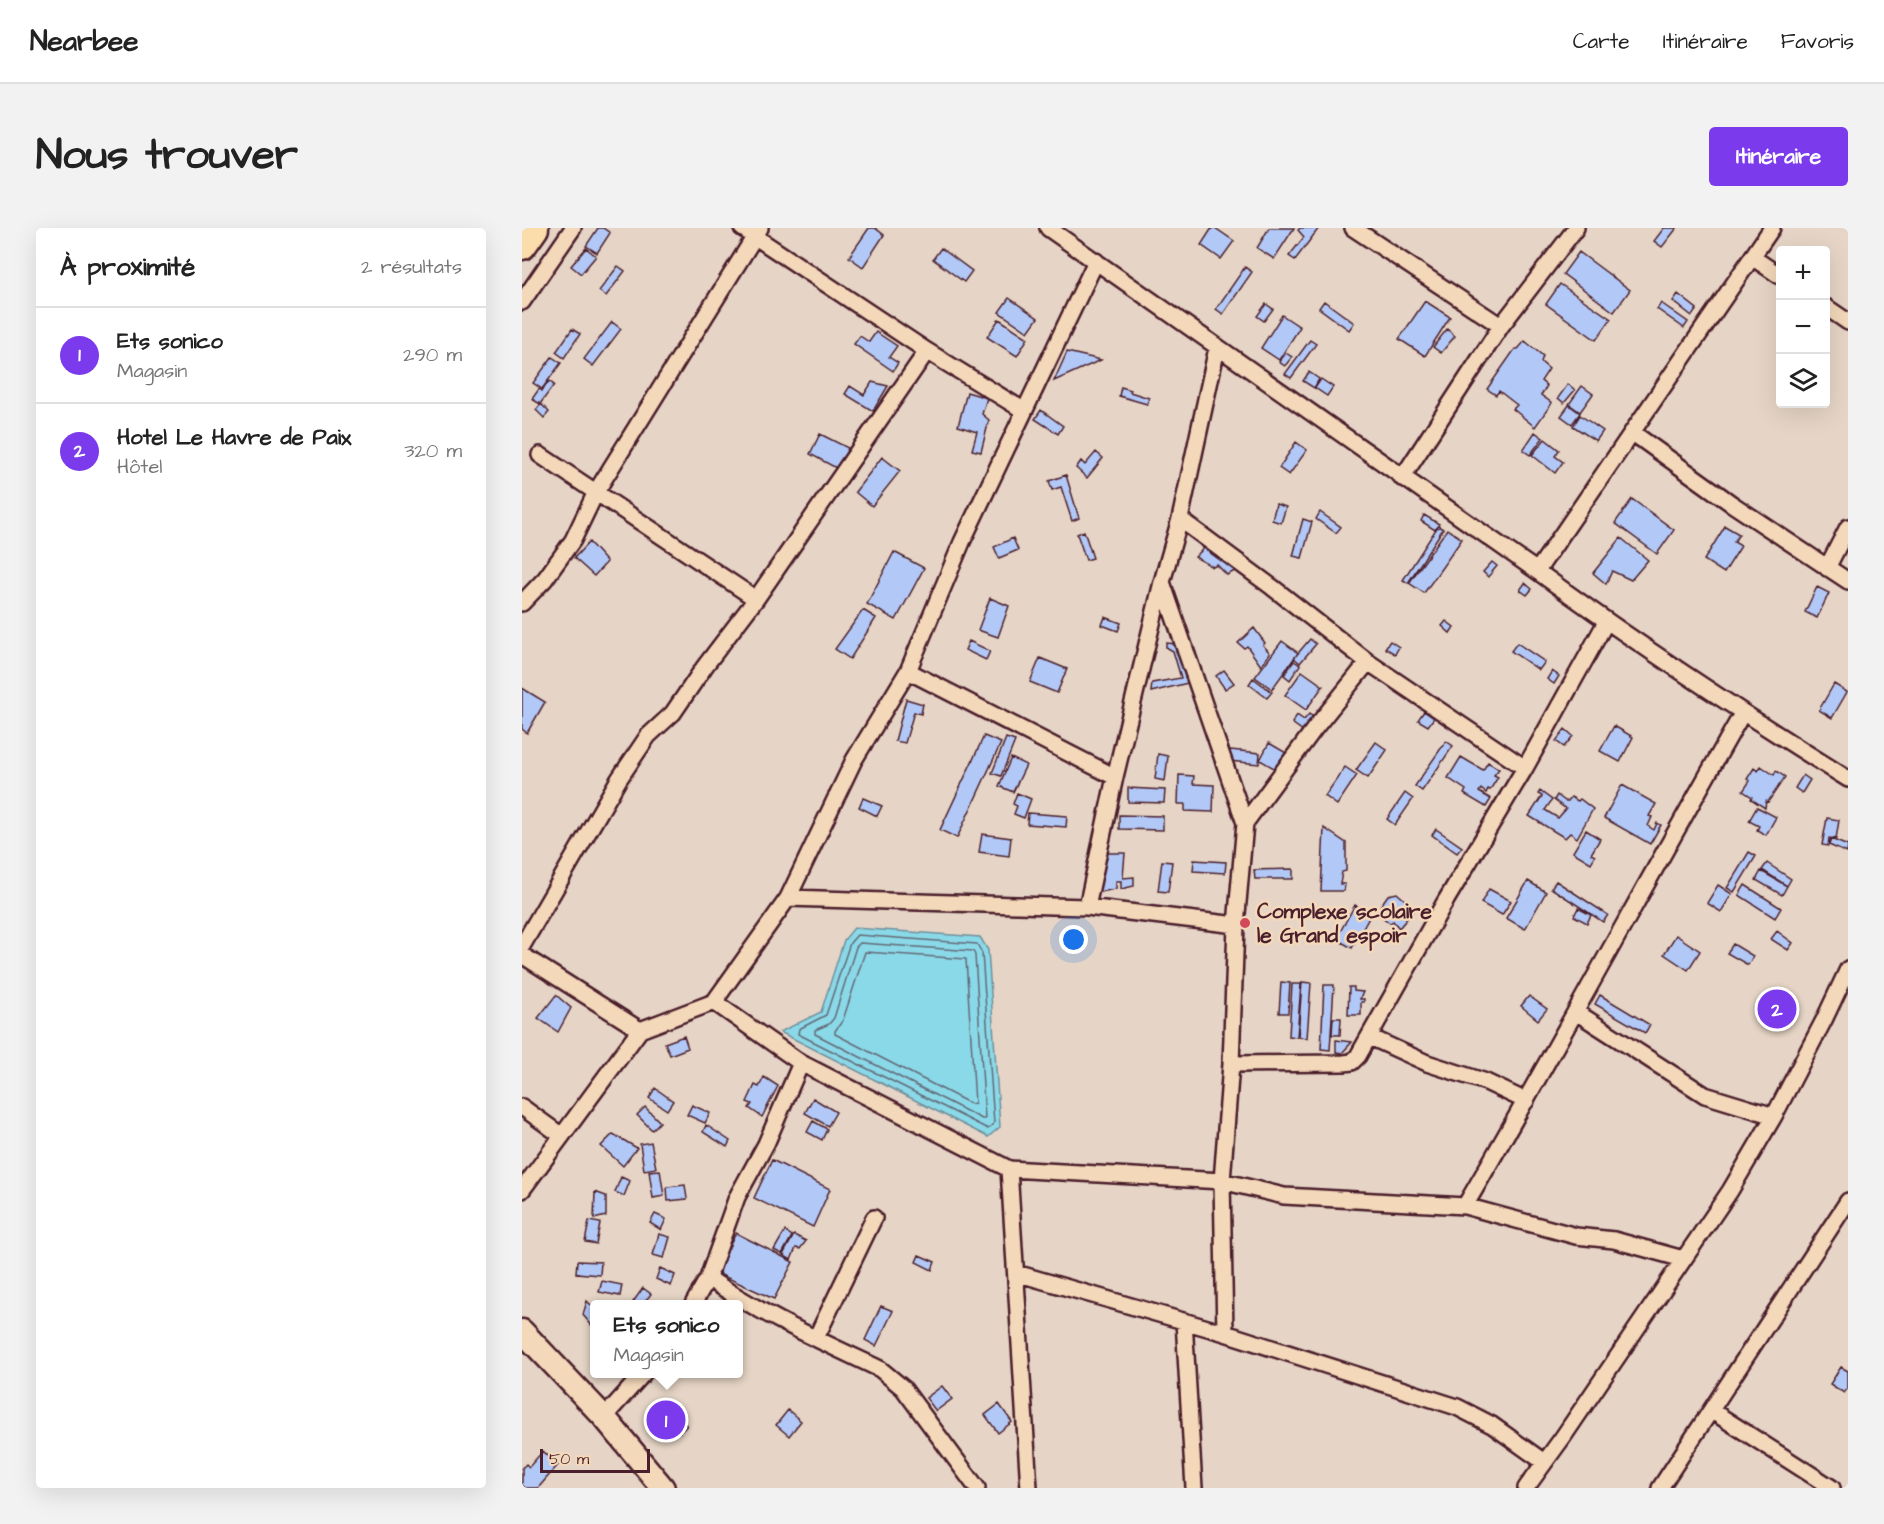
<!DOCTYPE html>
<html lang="fr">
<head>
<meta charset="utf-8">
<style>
	:root { --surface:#fff; --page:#f2f2f2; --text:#222; --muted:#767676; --line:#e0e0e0; --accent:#7c3aed }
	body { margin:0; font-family:"Architects Daughter",sans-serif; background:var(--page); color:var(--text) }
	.controls { position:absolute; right:18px; top:18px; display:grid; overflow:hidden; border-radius:6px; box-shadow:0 6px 24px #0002 }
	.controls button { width:54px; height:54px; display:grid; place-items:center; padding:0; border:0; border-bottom:2px solid var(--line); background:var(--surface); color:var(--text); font:30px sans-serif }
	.scale { position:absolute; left:18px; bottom:15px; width:110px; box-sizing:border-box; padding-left:6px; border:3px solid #4a1f2b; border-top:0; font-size:16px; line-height:21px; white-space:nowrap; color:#4a1f2b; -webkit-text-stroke:4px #f3d8ba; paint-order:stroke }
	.you { position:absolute; left:552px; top:712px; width:21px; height:21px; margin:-15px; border:4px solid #fff; border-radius:50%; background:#1a73e8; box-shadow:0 0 0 9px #1a73e833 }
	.badge { display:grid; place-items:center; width:39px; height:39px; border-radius:50%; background:var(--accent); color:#fff; font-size:20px; font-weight:700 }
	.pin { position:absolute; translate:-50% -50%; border:3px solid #fff; box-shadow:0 2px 6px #0006 }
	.popup { position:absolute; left:68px; top:1072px; width:153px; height:78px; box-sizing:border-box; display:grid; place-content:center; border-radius:6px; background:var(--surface); filter:drop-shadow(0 2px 4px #0005); font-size:20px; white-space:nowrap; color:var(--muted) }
	.popup b { font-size:22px; color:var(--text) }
	.popup::after { content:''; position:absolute; left:50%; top:100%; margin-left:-12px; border:12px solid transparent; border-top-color:var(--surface) }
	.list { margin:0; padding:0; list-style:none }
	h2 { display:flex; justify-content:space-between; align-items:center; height:78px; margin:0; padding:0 24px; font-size:26px }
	h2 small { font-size:20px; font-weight:400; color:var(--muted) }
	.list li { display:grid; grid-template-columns:39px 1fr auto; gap:18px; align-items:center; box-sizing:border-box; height:96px; padding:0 24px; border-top:2px solid var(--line) }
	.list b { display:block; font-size:22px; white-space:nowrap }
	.list p { margin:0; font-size:20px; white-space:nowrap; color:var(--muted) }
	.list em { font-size:20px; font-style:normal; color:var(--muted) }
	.icon { flex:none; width:33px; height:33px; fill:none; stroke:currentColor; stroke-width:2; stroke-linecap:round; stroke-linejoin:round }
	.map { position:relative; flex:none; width:1326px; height:1260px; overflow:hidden; border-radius:6px }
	header { display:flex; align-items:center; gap:36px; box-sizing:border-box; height:84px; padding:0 30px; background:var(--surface); border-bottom:2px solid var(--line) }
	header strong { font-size:28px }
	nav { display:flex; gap:33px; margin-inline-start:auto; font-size:21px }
	.intro { display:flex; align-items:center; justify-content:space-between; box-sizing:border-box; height:144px; padding:0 36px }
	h1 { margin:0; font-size:42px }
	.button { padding:15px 27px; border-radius:6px; background:var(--accent); color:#fff; font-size:21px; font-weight:700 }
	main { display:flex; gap:36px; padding:0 36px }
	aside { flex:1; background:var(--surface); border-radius:6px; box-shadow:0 6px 24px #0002 }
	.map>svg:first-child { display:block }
	.water { fill:#8ad9e8; stroke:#708f9c; stroke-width:1.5 }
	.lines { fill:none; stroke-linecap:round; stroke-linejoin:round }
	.shore { stroke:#646977; stroke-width:1.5 }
	.building { fill:#b2c9f8; stroke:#4a1f2b; stroke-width:1.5 }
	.street-casing { stroke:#4a1f2b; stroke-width:20 }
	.secondary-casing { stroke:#4a1f2b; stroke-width:27 }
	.highway-casing { stroke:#4a1f2b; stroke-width:33 }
	.street { stroke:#f3d8ba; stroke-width:15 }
	.secondary { stroke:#f3d8ba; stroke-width:22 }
	.highway { stroke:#faddab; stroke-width:28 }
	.poi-dot { fill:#d1495b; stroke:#f3d8ba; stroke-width:2 }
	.labels { text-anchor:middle; stroke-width:5; stroke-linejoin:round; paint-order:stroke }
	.poi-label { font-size:21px; font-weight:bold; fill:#4a1f2b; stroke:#f3d8ba; text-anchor:start }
</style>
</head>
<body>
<header>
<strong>Nearbee</strong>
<nav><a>Carte</a><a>Itinéraire</a><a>Favoris</a></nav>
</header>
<div class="intro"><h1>Nous trouver</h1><a class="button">Itinéraire</a></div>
<main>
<aside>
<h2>À proximité<small>2 résultats</small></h2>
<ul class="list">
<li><span class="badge">1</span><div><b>Ets sonico</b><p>Magasin</p></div><em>290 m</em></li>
<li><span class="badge">2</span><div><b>Hotel Le Havre de Paix</b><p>Hôtel</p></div><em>320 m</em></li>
</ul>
</aside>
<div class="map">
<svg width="1326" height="1260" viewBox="0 0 1326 1260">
	<rect width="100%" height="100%" fill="#e6d5c6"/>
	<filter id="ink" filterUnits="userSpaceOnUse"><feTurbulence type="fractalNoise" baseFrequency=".0167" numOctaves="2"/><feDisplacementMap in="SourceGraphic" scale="12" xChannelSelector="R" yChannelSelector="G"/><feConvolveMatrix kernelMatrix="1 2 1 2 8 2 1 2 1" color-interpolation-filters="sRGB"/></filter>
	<g filter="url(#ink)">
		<!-- water -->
		<path class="water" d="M332 700 458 709 466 722 478 899 466 909 258 804 299 784 322 712Z"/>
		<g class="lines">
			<!-- shore -->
			<path class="shore" d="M335 707 455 716 460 725 472 895 466 901 276 806 277 801 304 787 328 715Z
				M338 715 451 723 453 727 463 891H460L293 806V802L307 796 312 790 334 719Z
				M343 724 444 731 453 875 449 876 313 806V803L321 792Z"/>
		</g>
		<!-- building -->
		<path class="building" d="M76 0H81L88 5 75 25 64 18Z
			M347 0H353L362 7 341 39 327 29Z
			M690 0H693L712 13 699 31 679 17Z
			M747 0H772L752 31 735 20Z
			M778 0H797L773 32 767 28 782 9 776 2Z
			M1142 0H1155L1140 19 1132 13Z
			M64 20 74 28 59 46 49 38Z
			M419 20 450 43 442 54 411 31Z
			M1057 24 1108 62 1092 84 1041 46Z
			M96 38 103 43 84 68 77 63Z
			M723 39 730 44 701 86 694 81Z
			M1038 56 1089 91 1074 112 1024 76Z
			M1156 66 1175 81 1170 88 1151 73Z
			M487 70 516 90 506 104 477 84Z
			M802 73 832 95 827 102 797 80Z
			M903 73 928 89 903 128 877 111Z
			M1139 75 1166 94 1162 100 1135 81Z
			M744 76 751 81 742 93 735 88Z
			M760 87 778 99 757 132 739 120Z
			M477 91 506 110 495 128 465 109Z
			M90 94 99 101 71 138 62 131Z
			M50 101 58 106 42 130 34 124Z
			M925 101 933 108 919 125 911 119Z
			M354 104 375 118 367 129 376 135 371 143 332 116 338 108 347 114Z
			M788 112 794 116 769 150 763 146Z
			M1003 113 1021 128 1019 134 1027 141 1019 153 1025 158 1019 167 1030 175 1013 199 991 181 995 177 977 163 974 167 965 161 993 121H996Z
			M545 124 579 132 532 153Z
			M764 125 770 129 763 138 757 134Z
			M30 129 39 135 20 161 11 155Z
			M787 144 797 151 792 160 781 153Z
			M799 151 811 159 805 168 793 160Z
			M27 153 32 157 18 176 10 171 17 161 20 163Z
			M350 154 366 158 351 183 323 166 328 158 342 167Z
			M1046 156 1053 162 1042 175 1036 170Z
			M1060 158 1071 166 1058 184 1047 176Z
			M599 159 609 162 608 164 627 170 625 176 597 168Z
			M445 164 465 170 460 186 467 192 459 224 450 222 455 204 436 198Z
			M19 176 27 184 22 190 14 182Z
			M1047 177 1058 185 1050 196 1039 188Z
			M519 182 541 198 536 206 513 191Z
			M1058 187 1081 203 1074 213 1051 198Z
			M1013 204 1021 210 1008 227 1001 222Z
			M298 206 326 220 316 241 288 226Z
			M1023 211 1037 222 1033 228 1041 234 1033 245 1010 227Z
			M774 214 785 222 767 247 757 240Z
			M574 224 581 230 565 250 554 240 559 233 563 237Z
			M360 229 378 243 350 278 333 264Z
			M544 247 557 290 550 293 539 259 530 262 527 253Z
			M1110 271 1152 302 1135 326 1093 295Z
			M754 276 764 279 759 295 750 292Z
			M798 284 819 299 814 305 794 291Z
			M902 287 917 296 913 302 899 293Z
			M781 291 790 294 780 330 771 328Z
			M916 298 921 301 886 355 881 352Z
			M1203 298 1217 306 1212 314 1219 318 1202 345 1182 332Z
			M925 301 940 311 902 365 887 355Z
			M562 303 571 330 564 332 555 306Z
			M491 310 496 322 477 330 472 319Z
			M1099 310 1126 332 1109 352 1090 343 1084 356 1071 345Z
			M67 314 85 334 72 348 52 330Z
			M682 320 717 341 705 347 695 337 691 339 673 329Z
			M372 324 402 340 374 392 345 376Z
			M970 334 975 338 966 349 961 344Z
			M1003 355 1010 361 1005 367 998 362Z
			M1295 359 1307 365 1295 390 1283 384Z
			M468 370 487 378 476 409 456 402Z
			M341 382 354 390 328 431 313 421Z
			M583 389 599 395 596 403 580 397Z
			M924 393 932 399 928 405 920 398Z
			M732 400 743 415 741 417 748 425 739 438 725 418 722 420 716 415Z
			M788 411 794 416 778 435 772 430Z
			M447 413 468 423 464 432 443 422Z
			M760 413 776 425 750 461 733 449Z
			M868 413 877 419 873 426 863 420Z
			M644 415 654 416 670 454 629 464 630 455 659 450 651 423 644 419Z
			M995 415 1023 434 1017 442 989 423Z
			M518 430 545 441 535 465 508 454Z
			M772 433 778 437 768 452 762 447Z
			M702 442 712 455 703 461 694 448Z
			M780 443 801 458 784 482 763 467Z
			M1030 443 1037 448 1032 456 1025 451Z
			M731 450 750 464 745 470 727 456Z
			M1312 456 1325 464 1310 490 1297 482Z
			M0 460 23 474 5 505 0 501Z
			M384 471 401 476 399 486 392 484 383 515 373 513Z
			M902 483 912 490 906 498 896 492Z
			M787 486 791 489 781 503 770 495 775 487 782 492Z
			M1092 498 1111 509 1098 534 1078 523Z
			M1043 501 1051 508 1042 519 1034 513Z
			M462 508 479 515 435 610 418 602Z
			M484 510 493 513 479 548 470 545Z
			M924 513 931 518 900 563 893 558Z
			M854 514 865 522 846 550 834 542Z
			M747 515 766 526 757 543 738 532Z
			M708 522 738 525 737 536 707 533Z
			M636 526 646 528 643 553 633 551Z
			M939 529 961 542 966 534 977 541 972 547 976 549 968 562 966 561 964 565 959 561 957 564 969 571 964 579 942 566 944 562 926 550Z
			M489 530 504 537 491 564 477 558Z
			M1239 538 1252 547 1254 543 1263 549 1246 574 1244 573 1243 580 1229 571 1230 569 1221 563 1228 553 1225 551 1232 540 1236 543Z
			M823 539 835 547 815 577 803 568Z
			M657 547 672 548 671 556 692 557 691 584 663 583V576H656Z
			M1281 547 1288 552 1280 565 1273 560Z
			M1100 557 1134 576 1127 588 1130 589 1126 598 1132 602 1135 595 1139 597 1128 616 1082 590Z
			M606 560 643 562 642 575 606 574Z
			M1018 563 1030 572 1023 582 1036 590 1044 581 1032 572 1035 567 1043 573H1046L1049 569 1056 573 1058 571 1071 581 1055 610 1048 605 1043 610 1007 588 1020 568 1016 566Z
			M495 565 509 571 502 590 492 586 495 578 491 576Z
			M883 565 891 571 873 597 865 591Z
			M341 570 360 578 355 588 337 579Z
			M1235 579 1254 589 1244 607 1235 602 1237 598 1227 593Z
			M506 585 545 588 544 599 505 596Z
			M597 587 641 588V602L597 601Z
			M1305 590 1317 592 1314 611 1307 610 1306 618 1300 617Z
			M802 600 824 615V643L820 644 818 656H823L822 663H799Z
			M914 601 940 619 935 625 910 607Z
			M1064 602 1078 611 1069 626 1073 628 1069 635 1051 624Z
			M460 606 489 610 487 628 457 624Z
			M1309 611 1326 618 1325 625 1307 617Z
			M1227 624 1234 628 1212 664 1205 660Z
			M584 625H603L601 650 612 649V658L599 661V653H594V661L579 664 575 661 578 651H581L580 648H578Z
			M672 632 704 634 703 645 671 643Z
			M640 633 650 634 646 664 636 663Z
			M1245 635 1269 651 1265 658 1240 642Z
			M771 641V651H733L732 642Z
			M1239 643 1265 658 1260 667 1234 652Z
			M1006 653 1024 664 1003 701 984 690Z
			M1034 653 1086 687 1081 694 1029 660Z
			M1196 657 1210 666 1199 684 1185 675Z
			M1223 657 1259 680 1253 690 1217 667Z
			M967 661 989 673 980 687 959 675Z
			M875 665 893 681 877 700 871 693 868 695 854 684 866 667Z
			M833 677 849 686 830 720 814 711Z
			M1056 680 1069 687 1065 695 1052 688Z
			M1255 703 1271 715 1266 722 1249 711Z
			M1154 707 1178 723 1166 742 1142 726Z
			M1211 716 1231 728 1226 737 1205 725Z
			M759 754 768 755 766 785H757Z
			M780 754 789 755 785 810 776 809Z
			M770 756H779L775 809 767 808Z
			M802 757H812L808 822 799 821Z
			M827 759H832V763L841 764 838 771H842V774H839V787H826Z
			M34 767 49 780 36 804 16 790Z
			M1078 767 1128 797 1123 805 1073 776Z
			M1007 768 1025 781 1016 792 999 778Z
			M811 790H819L818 807H810Z
			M162 808 166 820 148 827 143 815Z
			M814 812 830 814 820 825 814 824Z
			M242 849 256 858 240 889 227 880 230 876 225 874 233 857 237 859Z
			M133 860 151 873 145 882 127 870Z
			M291 870 314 884 306 898 283 885Z
			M170 877 188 885 183 895 165 887Z
			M123 879 138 894 130 902 115 887Z
			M291 893 305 901 300 912 285 904Z
			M184 897 208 913 205 919 181 904Z
			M91 906 115 920 101 938 79 918Z
			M129 914 134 940 122 942 118 916Z
			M250 932 308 961 291 999 232 970Z
			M138 942 142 968 131 970 127 943Z
			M99 949 108 953 102 968 93 964Z
			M163 957 165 971 146 973 145 959Z
			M73 964 84 968V988L72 991Z
			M133 986 144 991 139 1002 128 995Z
			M67 993 78 995 74 1016 63 1014Z
			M263 1003 270 1008 260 1026 252 1022Z
			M214 1005 271 1034 252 1071 199 1047 197 1039Z
			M137 1006 148 1009 142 1030 131 1027Z
			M272 1007 284 1013 278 1021 274 1020 269 1032 261 1027Z
			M397 1027 413 1034 410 1042 394 1034Z
			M55 1033 79 1034 78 1047 54 1045Z
			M138 1040 153 1047 149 1058 134 1051Z
			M80 1053 100 1057 98 1068 77 1064Z
			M121 1060 129 1066 121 1076H114L111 1074Z
			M65 1073 72 1080V1100L61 1087Z
			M359 1078 371 1083 354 1118 343 1112Z
			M1319 1139 1326 1143V1160L1322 1165 1308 1156Z
			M420 1158 430 1171 414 1183 404 1170Z
			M477 1176 490 1194 476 1205 463 1187Z
			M148 1179 165 1198 157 1205 140 1186Z
			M266 1182 279 1193 267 1208 254 1197Z
			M21 1223 36 1237 16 1260H3L0 1257V1240L4 1236 7 1239Z"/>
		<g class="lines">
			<!-- street casing -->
			<g class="street-casing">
				<path id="street" d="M220 0 405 123 501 182
					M526 0 1015 343C1116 417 1220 485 1326 551
					M831 0 979 98
					M1230 29 1258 48
					M0 74 51 0
					M1304 79 1326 94
					M1111 205 1210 276 1326 353
					M18 227 234 371
					M880 250 979 98 1054 0
					M658 291 750 359 846 434 1003 540
					M1305 340 1326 299
					M1015 343 1250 0
					M640 354 723 595
					M0 375 23 351 51 312 74 264 238 0
					M386 443 593 549
					M266 670 565 679 714 697
					M565 679 593 549 640 354 658 291 695 120
					M0 718 97 551 126 508 151 485 183 438 234 371 405 123
					M0 727 118 802
					M192 774 279 835 487 941 700 953 762 968 943 978 1054 1008 1092 1012 1161 1031
					M1054 784 1183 867 1252 888
					M848 809 905 835 964 854 1004 873
					M709 836 822 835 830 834 836 828 923 674 1003 540 1084 394
					M0 879 40 908
					M487 941 507 1260
					M0 962 118 802 192 774 266 670 332 532 386 443 440 314 574 33
					M943 978C1038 815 1127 649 1220 486
					M494 1045 703 1105 935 1179 970 1197 1022 1234
					M186 1050C240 1087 299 1113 358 1141L381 1160 455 1260
					M171 1076 186 1050 215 969 244 916 279 835
					M662 1093 672 1260
					M703 1105 700 953 709 836 714 697 723 595 793 500 846 434
					M294 1110 352 990
					M1190 1183 1310 1260
					M82 1189 121 1146
					M1004 1260 1041 1209 1208 963 1252 888 1302 792 1326 741
					M1138 1260 1326 973"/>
			</g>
			<!-- secondary casing -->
			<g class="secondary-casing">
				<path id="secondary" d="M0 1103 82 1189 141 1260"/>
			</g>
			<!-- highway casing -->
			<g class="highway-casing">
				<path id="highway" d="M0 17 12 0"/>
			</g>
			<!-- street -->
			<use href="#street" class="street"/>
			<!-- secondary -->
			<use href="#secondary" class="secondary"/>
			<!-- highway -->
			<use href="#highway" class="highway"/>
		</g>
	</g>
	<!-- markers -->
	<circle class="poi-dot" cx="723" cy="695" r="6"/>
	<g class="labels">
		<!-- poi labels -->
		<g class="poi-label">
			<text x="735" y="690">Complexe scolaire<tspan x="735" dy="24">le Grand espoir</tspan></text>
		</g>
	</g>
</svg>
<div class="controls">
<button>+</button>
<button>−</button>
<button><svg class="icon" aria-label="layers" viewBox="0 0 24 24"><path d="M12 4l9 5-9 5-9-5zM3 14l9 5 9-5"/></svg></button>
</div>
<div class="scale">50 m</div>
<div class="you"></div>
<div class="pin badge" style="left:144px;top:1192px">1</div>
<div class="popup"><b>Ets sonico</b>Magasin</div>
<div class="pin badge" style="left:1255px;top:781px">2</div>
</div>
</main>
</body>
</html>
